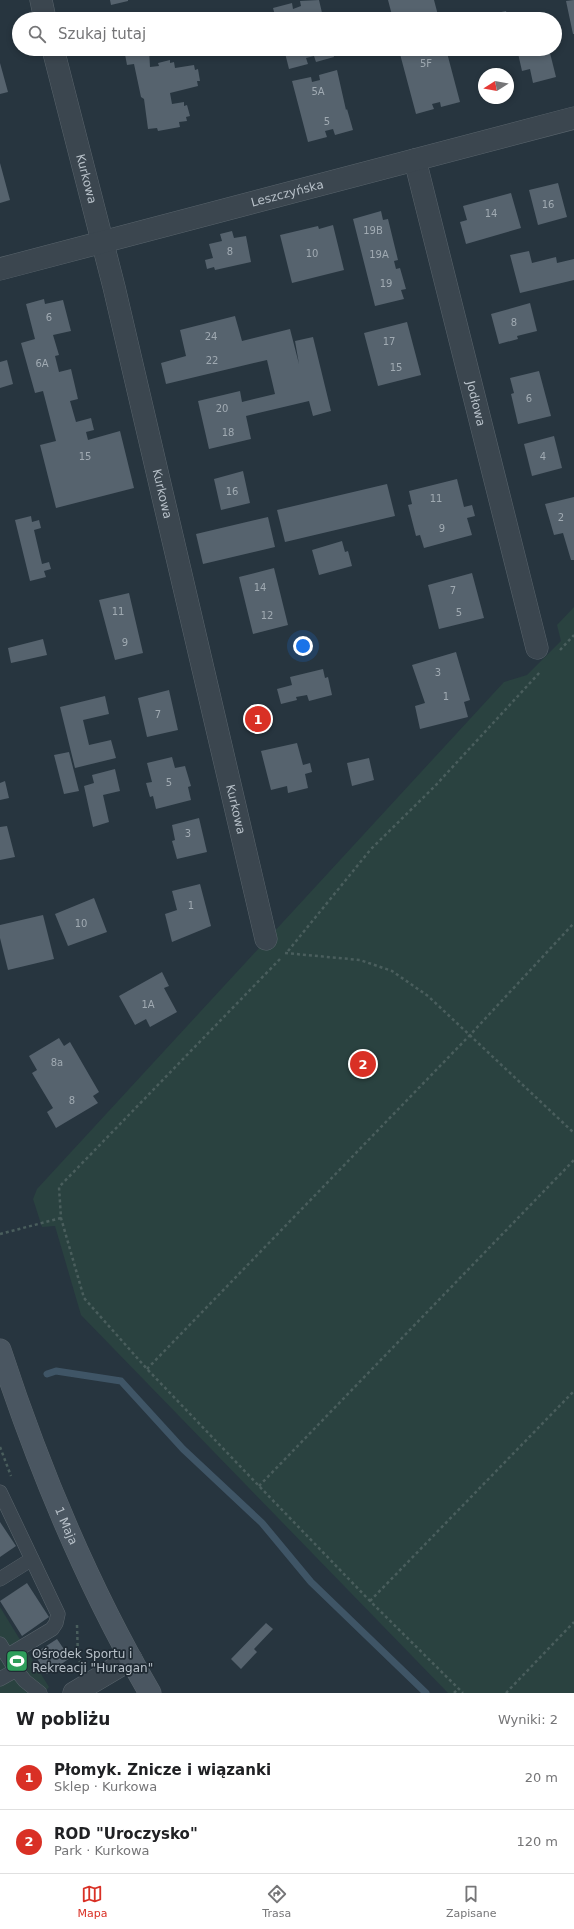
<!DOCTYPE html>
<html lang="pl">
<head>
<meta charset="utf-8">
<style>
	:root { --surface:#fff; --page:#f2f2f2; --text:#202124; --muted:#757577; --line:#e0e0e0; --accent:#d93025 }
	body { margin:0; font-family:"DejaVu Sans",sans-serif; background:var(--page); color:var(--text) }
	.compass { position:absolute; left:478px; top:68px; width:36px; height:36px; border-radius:50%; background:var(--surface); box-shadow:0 2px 6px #0003; rotate:259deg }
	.you { position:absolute; left:303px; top:646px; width:14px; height:14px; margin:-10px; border:3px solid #fff; border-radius:50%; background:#1a73e8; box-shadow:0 0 0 6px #1a73e833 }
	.badge { display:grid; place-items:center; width:26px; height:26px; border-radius:50%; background:var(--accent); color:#fff; font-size:13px; font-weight:700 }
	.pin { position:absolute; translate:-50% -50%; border:2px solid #fff; box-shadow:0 1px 4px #0006 }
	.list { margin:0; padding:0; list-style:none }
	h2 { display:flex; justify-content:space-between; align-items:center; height:52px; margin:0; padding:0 16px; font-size:17px }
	h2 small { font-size:13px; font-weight:400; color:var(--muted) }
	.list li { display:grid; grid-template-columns:26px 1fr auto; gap:12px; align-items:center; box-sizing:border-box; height:64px; padding:0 16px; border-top:1px solid var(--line) }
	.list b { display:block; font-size:15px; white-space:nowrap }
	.list p { margin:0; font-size:13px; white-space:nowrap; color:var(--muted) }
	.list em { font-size:13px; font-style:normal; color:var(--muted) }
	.icon { flex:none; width:22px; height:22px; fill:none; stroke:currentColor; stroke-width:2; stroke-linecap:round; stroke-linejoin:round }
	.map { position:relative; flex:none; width:574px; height:1693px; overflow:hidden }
	.search { position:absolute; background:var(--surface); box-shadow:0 2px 6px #0003; left:12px; right:12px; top:12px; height:44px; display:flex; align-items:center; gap:10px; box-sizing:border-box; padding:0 14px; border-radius:22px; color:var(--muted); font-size:15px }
	.sheet { height:180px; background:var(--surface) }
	nav { display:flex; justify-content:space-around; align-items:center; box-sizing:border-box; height:56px; border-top:1px solid var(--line); background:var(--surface); font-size:11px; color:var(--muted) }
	nav a { display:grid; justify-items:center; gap:2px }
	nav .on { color:var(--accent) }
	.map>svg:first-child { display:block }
	.green { fill:#2a4240 }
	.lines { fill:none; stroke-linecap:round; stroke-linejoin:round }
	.stream { stroke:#3f5566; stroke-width:7 }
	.building { fill:#56636e }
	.service-casing { stroke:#59646c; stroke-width:15 }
	.minor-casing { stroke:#59646c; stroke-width:23 }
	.secondary-casing { stroke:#59646c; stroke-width:23 }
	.path { stroke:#4a5e5d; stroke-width:2.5; stroke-dasharray:3 3; stroke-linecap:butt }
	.service { stroke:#3b464f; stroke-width:14 }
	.minor { stroke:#3b464f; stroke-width:22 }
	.secondary { stroke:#4a5661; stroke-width:22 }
	.labels { text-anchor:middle; stroke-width:3.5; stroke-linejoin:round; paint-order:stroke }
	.number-label { font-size:10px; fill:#a0aab2 }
	.street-label { font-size:12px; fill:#b8c1c9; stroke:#202b34 }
	.poi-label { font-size:12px; fill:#b8c1c9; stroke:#202b34; text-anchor:start }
</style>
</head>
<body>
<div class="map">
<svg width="574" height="1693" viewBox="0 0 574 1693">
	<rect width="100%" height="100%" fill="#27353f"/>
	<!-- green -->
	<path class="green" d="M574 607V1693H448L81 1315 55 1226 42 1227 33 1199 37 1189 504 682 527 675 561 641 557 625Z
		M0 1607 49 1687 44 1693H0Z"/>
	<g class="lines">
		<!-- stream -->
		<path class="stream" d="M47 1374 56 1371 121 1381 183 1449 262 1523 311 1582 426 1693"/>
	</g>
	<!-- building -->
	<path class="building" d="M110 0H128V1L111 5Z
		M319 0 323 17 322 19H276L273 8 292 3 293 9 301 6 300 1Z
		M388 0H434L439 19H393Z
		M574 0V34H573L566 1Z
		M506 11 508 19H474L473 18Z
		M124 49H149L150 67 159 66 158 63 170 60V63L174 62 175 68 194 65 195 70 198 69 200 81H197L198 86 170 93 172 104 184 102V106L187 105 190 116 186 117 187 121 179 122 180 127 158 131 157 128 148 129 144 99 141 97 134 64 127 65Z
		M284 49H332L334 57 316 62 314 56 306 58 308 64 289 69Z
		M418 49 419 55 427 52V49H446L460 102 441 107 440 102 432 104 434 109 416 114 400 54Z
		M517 49H549L556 77 533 83 530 69 522 71Z
		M0 63 8 92 0 94Z
		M337 70 346 110 347 109 353 130 335 135 333 129 325 131 327 137 308 142 292 81 311 77 312 82 320 80 319 75Z
		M0 163 10 200 0 203Z
		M558 183 567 217 538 225 529 190Z
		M511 193 521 228 466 244 460 222 467 220 463 206Z
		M381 211 383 220 388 219 398 260 394 261 396 269 400 268 406 289 401 290 404 299 375 306 353 219Z
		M333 225 344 270 292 283 280 235 318 226 319 229Z
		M232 231 234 238 246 236 251 262 215 270 214 267 207 269 205 260 213 258 209 244 222 241 220 234Z
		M529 251 532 263 556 257 557 263 574 259V280L520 293 510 255Z
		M44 299 45 304 63 300 71 331 53 335 59 355 55 356 59 372 71 369 78 399 70 401 76 422 91 418 94 430 86 432 88 440 120 431 134 488 56 508 40 445 56 441 43 391 35 393 21 343 35 339 26 304Z
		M530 303 537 331 517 336 518 339 499 344 491 314Z
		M235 316 242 341 290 329 299 364 295 341 313 337 331 411 313 416 309 401 246 416 251 439 209 449 198 401 240 391 242 402 275 394 267 360 166 384 161 363 186 356 180 330Z
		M407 322 421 375 378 386 364 333Z
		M7 360 13 384 0 388V362Z
		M539 371 551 416 518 424 511 394 514 393 510 378Z
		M554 436 562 468 532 476 524 444Z
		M243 471 250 503 221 510 214 479Z
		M457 479 464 507 472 505 475 516 467 518 472 535 424 548 420 535 416 536 408 505 412 504 409 491Z
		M387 484 395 516 285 542 277 510Z
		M574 497V560H571L563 533 554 535 545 504Z
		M31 516 32 522 39 520 41 528 34 530 42 564 49 562 51 569 44 571 46 577 30 581 15 520Z
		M268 517 275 547 203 564 196 534Z
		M342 541 345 552 348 551 352 566 319 575 312 550Z
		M274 568 288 625 253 634 239 577Z
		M472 573 484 618 439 629 428 585Z
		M129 593 143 653 115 660 99 600Z
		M43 639 47 655 11 663 8 648Z
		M456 652 470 700 464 702 468 717 420 729 415 706 425 703 412 665Z
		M323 669 325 678 328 677 332 695 309 701 307 695 296 697 297 700 281 704 277 689 292 685 290 677Z
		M169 690 178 730 147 737 138 698Z
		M105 696 109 714 83 720 89 745 111 740 116 758 75 768 60 707Z
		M297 743 303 765 310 763 312 772 305 774 308 788 288 793 287 786 271 790 261 751Z
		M69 752 79 791 64 794 54 755Z
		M172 757 175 768 185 766 191 786 188 787 191 800 156 809 153 796 150 797 146 783 152 782 147 763Z
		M369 758 374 780 352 786 347 763Z
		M115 769 120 791 103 795 109 822 93 827 84 786 94 783 92 775Z
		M5 781 9 798 0 800V783Z
		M199 818 207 852 177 859 172 841 175 840 172 825Z
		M7 826 15 857 0 860V827Z
		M200 884 211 926 172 942 165 914 177 910 172 891Z
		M94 898 107 932 68 946 55 914Z
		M43 915 54 959 8 970 0 938V925Z
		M162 972 169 986 164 988 177 1012 150 1027 146 1019 135 1025 119 996Z
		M59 1038 64 1046 70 1042 99 1092 93 1096 98 1103 56 1128 47 1112 53 1108 32 1073 37 1070 29 1056Z
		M0 1522 16 1546 0 1557Z
		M27 1583 49 1617 22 1636 0 1601Z
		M266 1623 273 1629 254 1649 257 1652 241 1669 231 1659Z
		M57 1639 70 1658 47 1674 34 1654Z"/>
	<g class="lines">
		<!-- service casing -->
		<g class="service-casing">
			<path id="service" d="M0 1492 58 1614 56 1623 52 1629 7 1656
				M0 1579 32 1559
				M0 1644 12 1664
				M0 1679 16 1670 25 1681 40 1693"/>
		</g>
		<!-- minor casing -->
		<g class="minor-casing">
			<g id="minor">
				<path d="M41 0 45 19"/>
				<path id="s1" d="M53 49 114 287 266 939"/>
				<path id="s2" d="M415 160 537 648"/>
				<path id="s3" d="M0 269 574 118"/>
				<path d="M74 1693 131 1659"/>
			</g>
		</g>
		<!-- secondary casing -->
		<g class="secondary-casing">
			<g id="secondary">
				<path id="s4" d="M0 1350C39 1469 87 1585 150 1693"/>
			</g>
		</g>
		<!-- path -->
		<path class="path" d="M560 650 574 635
			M288 951 371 849 435 786 541 671
			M285 953 360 960 392 971 428 996 574 1133
			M280 959 59 1187 61 1218 84 1298 147 1369 259 1486 370 1601 463 1693
			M0 1234 61 1218
			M147 1369 470 1035 574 923
			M0 1447 11 1476
			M259 1486 574 1160
			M370 1601 574 1391
			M77 1625 78 1657 80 1662
			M454 1693 458 1689
			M506 1693 574 1622"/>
		<!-- service -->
		<use href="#service" class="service"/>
		<!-- minor -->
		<use href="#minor" class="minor"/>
		<!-- secondary -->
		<use href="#secondary" class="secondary"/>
	</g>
	<!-- icons -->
	<defs>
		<g id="stadium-square" transform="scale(1.15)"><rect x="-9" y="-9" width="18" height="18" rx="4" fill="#2e9e5b" stroke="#202b34"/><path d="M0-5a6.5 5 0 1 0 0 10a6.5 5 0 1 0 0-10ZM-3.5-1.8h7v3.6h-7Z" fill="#fff"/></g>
	</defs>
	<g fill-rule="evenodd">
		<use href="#stadium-square" x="17" y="1661"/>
	</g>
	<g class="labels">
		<!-- number labels -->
		<g class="number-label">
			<text x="426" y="67">5F</text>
			<text x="318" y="95">5A</text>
			<text x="327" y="125">5</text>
			<text x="548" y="208">16</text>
			<text x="491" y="217">14</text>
			<text x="373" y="234">19B</text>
			<text x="230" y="255">8</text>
			<text x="312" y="257">10</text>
			<text x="379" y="258">19A</text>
			<text x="386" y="287">19</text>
			<text x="49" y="321">6</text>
			<text x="514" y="326">8</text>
			<text x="211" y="340">24</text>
			<text x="389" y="345">17</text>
			<text x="212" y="364">22</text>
			<text x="42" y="367">6A</text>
			<text x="396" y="371">15</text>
			<text x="529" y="402">6</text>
			<text x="222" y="412">20</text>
			<text x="228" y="436">18</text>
			<text x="85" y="460">15</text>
			<text x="543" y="460">4</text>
			<text x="232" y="495">16</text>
			<text x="436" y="502">11</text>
			<text x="561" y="521">2</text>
			<text x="442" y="532">9</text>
			<text x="260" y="591">14</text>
			<text x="453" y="594">7</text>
			<text x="118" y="615">11</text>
			<text x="459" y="616">5</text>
			<text x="267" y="619">12</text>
			<text x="125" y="646">9</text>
			<text x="438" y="676">3</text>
			<text x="446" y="700">1</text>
			<text x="158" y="718">7</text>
			<text x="169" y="786">5</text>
			<text x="188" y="837">3</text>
			<text x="191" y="909">1</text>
			<text x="81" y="927">10</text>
			<text x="148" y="1008">1A</text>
			<text x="57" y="1066">8a</text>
			<text x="72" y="1104">8</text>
		</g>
		<!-- street labels -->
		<g class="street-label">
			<text dy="4" stroke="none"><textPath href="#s1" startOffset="134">Kurkowa</textPath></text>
			<text dy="4" stroke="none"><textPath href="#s3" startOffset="297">Leszczyńska</textPath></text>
			<text dy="4" stroke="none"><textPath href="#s2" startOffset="251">Jodłowa</textPath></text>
			<text dy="4" stroke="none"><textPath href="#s1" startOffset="458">Kurkowa</textPath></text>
			<text dy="4" stroke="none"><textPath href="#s1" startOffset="782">Kurkowa</textPath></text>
			<text dy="4" stroke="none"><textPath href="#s4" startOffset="188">1 Maja</textPath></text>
		</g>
		<!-- poi labels -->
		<g class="poi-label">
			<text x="32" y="1658">Ośrodek Sportu i<tspan x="32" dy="14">Rekreacji "Huragan"</tspan></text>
		</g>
	</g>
</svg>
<svg class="compass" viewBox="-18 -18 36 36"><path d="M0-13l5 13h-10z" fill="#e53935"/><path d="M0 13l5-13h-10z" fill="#757577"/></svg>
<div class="you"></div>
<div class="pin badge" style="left:258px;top:719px">1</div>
<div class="pin badge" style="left:363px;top:1064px">2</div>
<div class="search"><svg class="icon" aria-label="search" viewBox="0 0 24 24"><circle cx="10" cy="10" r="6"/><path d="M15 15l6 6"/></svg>Szukaj tutaj</div>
</div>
<section class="sheet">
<h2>W pobliżu<small>Wyniki: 2</small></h2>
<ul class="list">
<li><span class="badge">1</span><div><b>Płomyk. Znicze i wiązanki</b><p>Sklep · Kurkowa</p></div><em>20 m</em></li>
<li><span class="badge">2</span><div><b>ROD &quot;Uroczysko&quot;</b><p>Park · Kurkowa</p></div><em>120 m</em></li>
</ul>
</section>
<nav>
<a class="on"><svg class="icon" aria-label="map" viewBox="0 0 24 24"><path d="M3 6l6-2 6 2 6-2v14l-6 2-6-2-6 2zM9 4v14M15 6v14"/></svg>Mapa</a>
<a><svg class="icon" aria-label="directions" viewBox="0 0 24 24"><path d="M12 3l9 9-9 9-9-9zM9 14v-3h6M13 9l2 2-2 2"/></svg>Trasa</a>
<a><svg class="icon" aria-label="saved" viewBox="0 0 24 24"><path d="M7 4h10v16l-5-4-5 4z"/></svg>Zapisane</a>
</nav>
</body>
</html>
